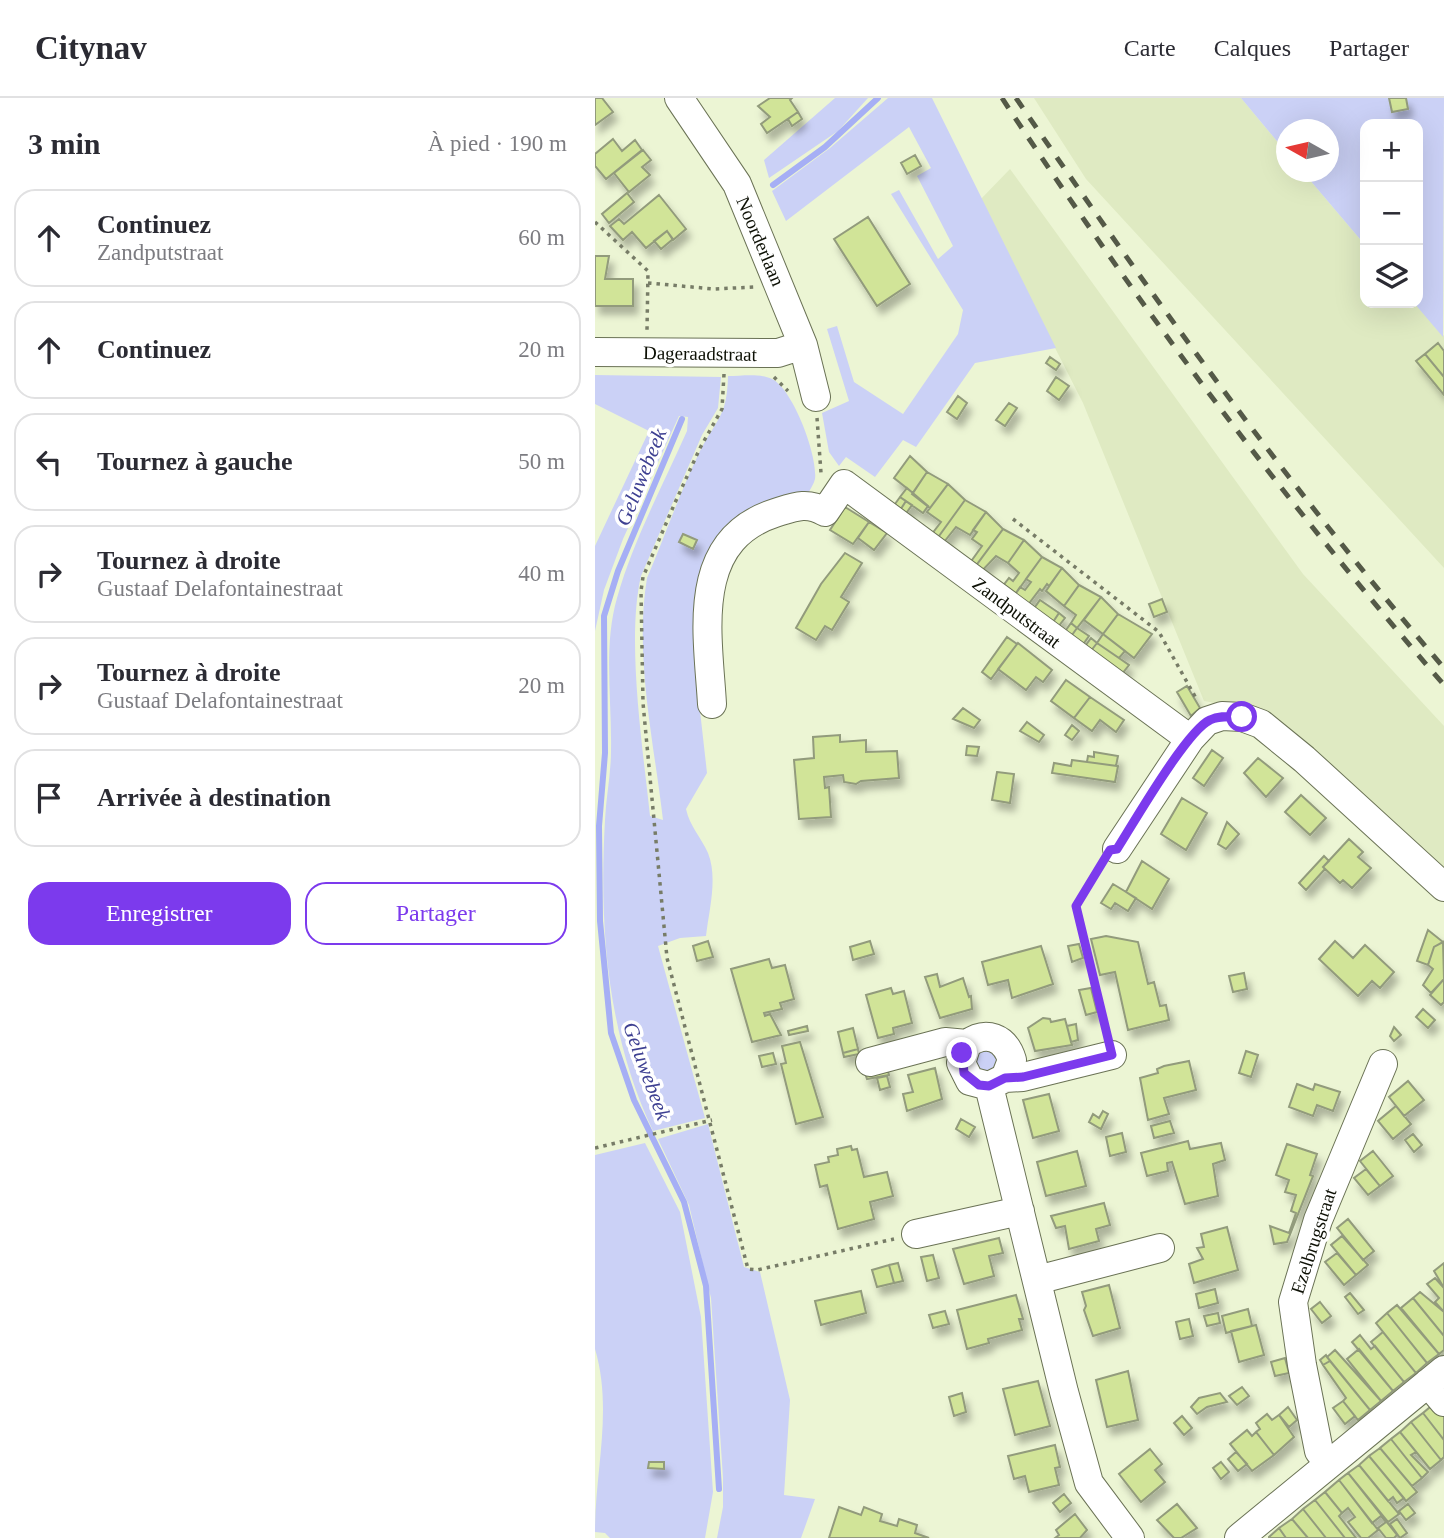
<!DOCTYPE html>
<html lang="fr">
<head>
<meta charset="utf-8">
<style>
	:root { --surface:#fff; --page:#f7f7f7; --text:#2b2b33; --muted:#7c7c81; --line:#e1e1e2; --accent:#7c3aed }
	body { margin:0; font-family:"Times New Roman",serif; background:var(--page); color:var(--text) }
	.controls { position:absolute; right:21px; top:21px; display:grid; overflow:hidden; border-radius:14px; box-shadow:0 7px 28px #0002 }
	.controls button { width:63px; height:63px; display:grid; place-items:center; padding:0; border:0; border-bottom:2px solid var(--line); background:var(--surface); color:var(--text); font:35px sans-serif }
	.compass { position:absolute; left:681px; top:21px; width:63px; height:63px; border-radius:50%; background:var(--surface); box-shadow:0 7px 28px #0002; rotate:278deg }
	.stop { position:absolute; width:21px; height:21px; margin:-16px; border:5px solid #7c3aed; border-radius:50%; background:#fff }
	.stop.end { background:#7c3aed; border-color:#fff; box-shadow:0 2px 7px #0008 }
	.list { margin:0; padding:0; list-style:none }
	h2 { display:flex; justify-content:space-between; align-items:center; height:91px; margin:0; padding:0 28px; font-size:30px }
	h2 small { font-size:23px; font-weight:400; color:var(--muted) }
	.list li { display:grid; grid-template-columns:46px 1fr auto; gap:21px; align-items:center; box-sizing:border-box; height:98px; margin:0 14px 14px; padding:0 14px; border:2px solid var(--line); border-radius:21px }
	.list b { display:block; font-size:26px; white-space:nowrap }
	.list p { margin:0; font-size:23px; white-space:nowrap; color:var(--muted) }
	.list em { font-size:23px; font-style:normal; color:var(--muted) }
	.actions { display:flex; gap:14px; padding:21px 28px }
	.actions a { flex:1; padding:16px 0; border:2px solid var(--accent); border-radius:21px; text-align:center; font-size:24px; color:var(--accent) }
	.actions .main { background:var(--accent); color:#fff }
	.icon { flex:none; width:38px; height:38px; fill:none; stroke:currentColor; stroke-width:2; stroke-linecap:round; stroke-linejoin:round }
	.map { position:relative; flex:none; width:849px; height:1440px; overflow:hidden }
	header { display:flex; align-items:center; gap:42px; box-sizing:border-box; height:98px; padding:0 35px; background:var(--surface); border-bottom:2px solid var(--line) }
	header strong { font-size:33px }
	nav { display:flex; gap:38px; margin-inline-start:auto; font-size:24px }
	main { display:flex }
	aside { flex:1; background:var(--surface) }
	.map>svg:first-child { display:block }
	.built { fill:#dfeac2 }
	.green { fill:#cbd1f6 }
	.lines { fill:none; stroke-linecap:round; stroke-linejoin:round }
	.stream { stroke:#a6aff5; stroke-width:6 }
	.building { fill:#d1e498; stroke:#929b7c; stroke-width:2; filter:url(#shadow) }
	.minor-casing { stroke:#6a7255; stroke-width:30 }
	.path { stroke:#777c67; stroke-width:3.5; stroke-dasharray:3.5 5; stroke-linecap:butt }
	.minor { stroke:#fff; stroke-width:28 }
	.rail { stroke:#545947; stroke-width:5; stroke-dasharray:12 12; stroke-linecap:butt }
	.route { stroke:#7c3aed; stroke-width:9 }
	.labels { text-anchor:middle; stroke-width:7; stroke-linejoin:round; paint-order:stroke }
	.street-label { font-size:19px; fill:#0d1005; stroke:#fff }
	.water-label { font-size:21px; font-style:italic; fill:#3e4092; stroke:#fff }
</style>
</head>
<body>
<header>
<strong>Citynav</strong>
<nav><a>Carte</a><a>Calques</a><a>Partager</a></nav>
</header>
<main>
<aside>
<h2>3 min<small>À pied · 190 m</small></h2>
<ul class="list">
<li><svg class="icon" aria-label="ahead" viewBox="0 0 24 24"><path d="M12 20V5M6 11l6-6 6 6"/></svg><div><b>Continuez</b><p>Zandputstraat</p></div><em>60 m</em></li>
<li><svg class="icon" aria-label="ahead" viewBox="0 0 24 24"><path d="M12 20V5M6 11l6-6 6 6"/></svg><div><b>Continuez</b></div><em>20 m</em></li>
<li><svg class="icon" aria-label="left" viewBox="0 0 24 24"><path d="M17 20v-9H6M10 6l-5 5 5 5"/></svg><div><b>Tournez à gauche</b></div><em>50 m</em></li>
<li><svg class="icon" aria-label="right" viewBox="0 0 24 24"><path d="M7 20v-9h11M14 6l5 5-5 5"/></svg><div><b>Tournez à droite</b><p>Gustaaf Delafontainestraat</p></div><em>40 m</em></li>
<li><svg class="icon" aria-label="right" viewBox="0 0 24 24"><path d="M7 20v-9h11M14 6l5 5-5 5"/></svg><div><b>Tournez à droite</b><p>Gustaaf Delafontainestraat</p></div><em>20 m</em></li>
<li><svg class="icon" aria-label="arrive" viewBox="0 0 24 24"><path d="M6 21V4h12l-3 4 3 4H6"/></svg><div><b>Arrivée à destination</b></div></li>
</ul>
<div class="actions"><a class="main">Enregistrer</a><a>Partager</a></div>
</aside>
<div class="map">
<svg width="849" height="1440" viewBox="0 0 849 1440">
	<defs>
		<filter id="shadow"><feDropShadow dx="4.5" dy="8" stdDeviation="3.5" flood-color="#0004"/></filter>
	</defs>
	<rect width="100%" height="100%" fill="#ecf5d4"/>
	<!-- built -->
	<path class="built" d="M439 0H646L691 54 692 74H708L770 147V205H819L849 238V470L491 81Z
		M415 71 708 476 849 628V781L641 609 609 603 488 305 385 102Z"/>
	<!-- green -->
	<path class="green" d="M240 0H273L243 33 174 80 169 62Z
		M293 0H337L461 250 380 265 321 349 308 342 280 379 251 359 244 368 234 354 227 315 254 303 232 231 242 228 259 284 308 316 363 236 368 212 296 96 304 92 343 161 358 148 322 78 336 70 314 29 191 123 177 93 235 50Z
		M646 0H849L848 239 819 205H823V26H770V147L708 74H734V32H692L691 54Z
		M0 277 126 279 123 310 107 337 46 478C31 542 48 651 55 718L68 722C59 644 39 558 52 480 70 438 85 394 105 353 122 320 132 319 133 278 147 278 164 275 177 281 198 291 223 358 220 381 219 386 215 391 213 396L143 425 104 604 112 675 91 711C95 729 106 739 113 755 123 780 114 812 111 838L85 840 63 848 110 1020 58 1033C12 936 4 828 10 722 11 699 16 676 16 653 17 602 8 549 22 500 38 443 68 387 92 333L93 319 84 318 28 441 9 492 0 533V448L54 333 0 306Z
		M386 950 402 955 404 966 396 975 384 974 378 959Z
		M113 1026 149 1169 165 1174 195 1302 189 1397 220 1401 206 1440H122L128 1409V1380L116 1200 94 1107 63 1041Z
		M50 1045 85 1114 106 1219 118 1394 110 1440H15L10 1435 0 1434C0 1372 18 1312 0 1251V1057Z"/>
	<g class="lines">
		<!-- stream -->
		<path class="stream" d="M178 87 230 49 283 0
			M87 321 23 473 9 518 10 655 4 728 5 823 16 935 39 1002 89 1104 111 1188 124 1391"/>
	</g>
	<!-- building -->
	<path class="building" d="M0 0H7L18 14 0 27Z
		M175 0H197L195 2 203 14 172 35 166 26 175 19 163 8Z
		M794 0H811L813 11 797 14Z
		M203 14 207 21 197 28 193 21Z
		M18 41 27 53 40 42 47 52 11 81 0 68V56Z
		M48 52 56 62 47 69 55 77 34 94 19 75Z
		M320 57 326 68 312 76 306 65Z
		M32 95 39 104 14 125 7 116Z
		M64 97 91 131 78 142 72 133 51 150 37 134 28 142 15 128 24 121 29 126Z
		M273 119 315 186 282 208 239 141Z
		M72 133 78 141 66 151 59 143Z
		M0 158H14L10 181H38V208H0Z
		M843 245 849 253V279L830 256Z
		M830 256 849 279V297L821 263Z
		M455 259 465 266 461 272 451 265Z
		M461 279 474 288 464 302 452 293Z
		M363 298 372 305 362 321 352 314Z
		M414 305 422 310 410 328 401 322Z
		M315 358 332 374 318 395 299 380Z
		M332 374 353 386 335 410 317 396Z
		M353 386 370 402 339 445 333 441 346 424 332 414Z
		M312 390 333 408 328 415 305 399Z
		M305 399 311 403 302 417 295 413Z
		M370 402 391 414 375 437 361 429 345 449 339 445Z
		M311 403 317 407 307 421 302 417Z
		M250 409 274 424 258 446 235 432Z
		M391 414 408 431 377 473 372 469 387 448 377 441 382 434 378 432Z
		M274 424 292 435 279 452 263 440Z
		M408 431 429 442 413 465 401 458 383 477 377 473Z
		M88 436 102 442 98 451 84 444Z
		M429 442 447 459 416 502 404 493 414 480 418 483 424 475 413 465Z
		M250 455 267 465 246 499 254 504 237 532 230 528 221 542 201 530 226 486Z
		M447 459 467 470 454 488 452 486 447 493 445 491 429 512 416 502 425 489 430 492 436 484 431 481Z
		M467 470 484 487 469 508 451 493Z
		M484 487 506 499 482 530 476 525 481 517 469 508Z
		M506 499 523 516 508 536 489 522Z
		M567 501 572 514 559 519 554 506Z
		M445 502 464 515 454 530 435 516Z
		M464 515 470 520 459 534 454 530Z
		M523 516 557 536 539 560 508 536Z
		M476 525 482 530 472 544 466 539Z
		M482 530 494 538 484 552 472 544Z
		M508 536 530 553 524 560 502 545Z
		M412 539 422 546 396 581 387 574Z
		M496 540 502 545 492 558 486 554Z
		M423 545 457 572 448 584 441 579 431 592 403 571Z
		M502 545 534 567 523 581 492 558Z
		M471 582 495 599 479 620 456 603Z
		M592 588 605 610 596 618 582 594Z
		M495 599 529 622 521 634 505 622 497 633 479 620Z
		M368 610 385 622 379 630 358 621Z
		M432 624 449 637 444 644 425 633Z
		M477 627 484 633 477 642 470 637Z
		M245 637V644L271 642V654L302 653 304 680 266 683 261 686 249 684 248 677 229 679 230 690 234 689 236 719 204 721 199 662 219 660 218 639Z
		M372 648 384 649 382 658 371 657Z
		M617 652 628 660 609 688 598 680Z
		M499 654 523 658 521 668 492 664 493 658 499 659Z
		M663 660 688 680 671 699 649 675Z
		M477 662 523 668 520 684 457 675 459 665 476 668Z
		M402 674 419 676 415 705 397 702Z
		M706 697 731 720 715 737 690 714Z
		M587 700 612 715 591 752 566 736Z
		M632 724 644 736 631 751 623 746Z
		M754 741 768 754 763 759 776 770 757 790 748 782 745 785 728 769Z
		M729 758 734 763 728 769 730 771 711 792 704 785Z
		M547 763 574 781 557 811 531 794Z
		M518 786 541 800 533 813 520 805 516 811 506 805Z
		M833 832 848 844 839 849 833 867 822 863Z
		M511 838 543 844 553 886 559 884 565 908 571 907 574 922 533 932 520 874 505 877 496 841Z
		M113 843 118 859 102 863 98 848Z
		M275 843 279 856 258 862 255 849Z
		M740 843 758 860 770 847 799 874 785 890 777 883 763 898 724 861Z
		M848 844 849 881 836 895 828 887 838 871 833 867 839 849Z
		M484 846 488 860 477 864 473 848Z
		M446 848 458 886 417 900 413 882 393 887 387 864Z
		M174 861 177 870 190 867 199 901 185 905 187 911 169 915 170 918 175 916 186 937 157 944 136 871Z
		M649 875 652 891 638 894 634 878Z
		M342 876 345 889 368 880 374 899 376 898 377 911 345 920 330 879Z
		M849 881V904L846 907 835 897Z
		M296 890 298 896 309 893 317 925 298 930 299 936 283 940 271 897Z
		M496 890 502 914 491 917 484 892Z
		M828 911 840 922 833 930 821 919Z
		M448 920 455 921 456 924 470 921 477 947 440 953 433 930Z
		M481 926 483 942 476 944 472 928Z
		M212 928 213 933 194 937 193 933Z
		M799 929 806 937 799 943 795 938Z
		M258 930 263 951 248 955 243 934Z
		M205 944 228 1019 201 1026 186 966 191 965 187 948Z
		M263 951 264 956 249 959 248 955Z
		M651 953 663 957 656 979 644 975Z
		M178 955 181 966 167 969 164 958Z
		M594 963 601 992 569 1000 574 1016 553 1022 545 980 563 975 562 971 569 968Z
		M291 966 294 977 272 981 269 972Z
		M340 970 347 1001 312 1013 308 996 318 994 313 977Z
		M292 978 295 989 285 992 282 980Z
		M813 983 829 1002 809 1018 794 999Z
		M702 986 718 992 720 986 745 994 738 1013 722 1007 718 1018 694 1009Z
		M454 996 464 1033 438 1040 428 1002Z
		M801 1008 816 1026 798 1041 783 1023Z
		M508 1013 513 1016 506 1031 494 1024 498 1016 504 1020Z
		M366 1021 380 1029 374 1039 361 1031Z
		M575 1023 579 1035 559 1040 556 1028Z
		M527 1035 531 1054 515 1058 511 1039Z
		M818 1036 827 1047 819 1054 810 1042Z
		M593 1043 595 1051 626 1045 630 1062 618 1066 623 1098 590 1106 577 1064 572 1065 573 1073 552 1078 546 1055Z
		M692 1046 722 1056 715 1077 718 1078 692 1144 679 1146 675 1128 694 1135 701 1115 696 1113 701 1097 690 1094 694 1082 681 1077Z
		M256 1048 257 1052 262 1051 269 1079 292 1074 298 1098 275 1104 279 1121 243 1131 232 1087 225 1089 220 1067 234 1064 233 1059 243 1057 242 1051Z
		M482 1053 491 1088 451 1098 442 1064Z
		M778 1053 798 1078 785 1088 765 1063Z
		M771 1071 785 1088 773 1097 759 1080Z
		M509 1105 515 1127 501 1131 504 1143 474 1151 470 1128 461 1130 456 1118Z
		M753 1121 779 1153 768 1162 742 1130Z
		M632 1129 643 1172 599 1185 594 1166 608 1161 602 1150 609 1149 606 1136Z
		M747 1138 773 1167 761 1177 736 1147Z
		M404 1140 408 1155 394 1158 399 1178 369 1186 358 1151Z
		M742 1155 761 1177 749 1187 730 1164Z
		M338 1157 344 1180 332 1183 326 1159Z
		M303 1165 308 1183 299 1185 294 1167Z
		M849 1165V1190L839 1173Z
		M294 1167 299 1185 282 1189 277 1172Z
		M840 1180 849 1190V1214L840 1204 844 1200 832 1186Z
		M514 1187 525 1230 498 1238 489 1212 491 1208 487 1194Z
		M620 1191 623 1205 604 1210 601 1196Z
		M266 1193 271 1215 226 1227 220 1203Z
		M825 1194 849 1214V1238L818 1200Z
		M755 1195 769 1212 763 1216 750 1199Z
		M421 1197 428 1221H424L427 1232 393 1241 394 1245 372 1251 362 1212Z
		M818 1200 849 1238V1252L844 1256 806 1210Z
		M725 1204 736 1218 727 1225 716 1211Z
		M802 1207 844 1256 832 1265 792 1215Z
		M653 1211 657 1228 631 1235 627 1218Z
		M350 1213 354 1226 338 1230 334 1217Z
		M623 1215 625 1225 612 1228 609 1218Z
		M792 1215 832 1265 821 1275 781 1225Z
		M594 1221 598 1238 585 1241 581 1224Z
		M661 1227 669 1257 644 1264 636 1233Z
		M788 1234 821 1275 809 1284 776 1244Z
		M765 1237 776 1251 780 1248 809 1284 798 1293 757 1244Z
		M764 1251 798 1293 786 1303 752 1261Z
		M740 1252 786 1303 775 1312 732 1259Z
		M731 1257 735 1263 728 1267 725 1262Z
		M690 1260 694 1275 680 1278 676 1264Z
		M735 1263 775 1312 763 1322 748 1303 751 1300 728 1267Z
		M533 1273 543 1322 512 1329 501 1282Z
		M443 1283 455 1328 420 1337 408 1291Z
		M647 1289 654 1298 642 1307 634 1298Z
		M367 1295 371 1314 359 1318 354 1299Z
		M625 1295 632 1304 612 1309 602 1316 596 1309 604 1300Z
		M748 1303 760 1318 750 1326 738 1310Z
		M840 1305 849 1316V1342L828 1315Z
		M693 1309 702 1322 694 1329 684 1317Z
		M828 1315 849 1342V1359L846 1362 816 1324Z
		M672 1316 677 1322 684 1317 699 1339 679 1357 661 1334 665 1331 661 1325Z
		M587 1318 597 1330 589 1337 579 1325Z
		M816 1324 846 1362 835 1371 805 1334Z
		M652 1332 657 1338 661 1334 679 1357 657 1373 635 1346Z
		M805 1334 821 1354 816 1357 833 1374 827 1380 796 1341Z
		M796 1341 827 1380 817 1388 785 1350Z
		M460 1347 465 1369 460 1370 464 1387 434 1394 430 1378 419 1381 413 1358Z
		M785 1350 822 1394 811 1403 774 1358Z
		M555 1351 567 1366 560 1372 570 1384 546 1404 524 1376Z
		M641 1354 652 1366 643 1373 633 1361Z
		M774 1358 809 1400 802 1405 798 1399 793 1403 764 1367Z
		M54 1364H69V1371L53 1370Z
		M626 1364 634 1374 626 1381 618 1370Z
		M764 1367 804 1416 793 1424 753 1375Z
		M753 1375 802 1437 799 1440H791L783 1430 791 1424 786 1418 777 1425 744 1382Z
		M744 1382 783 1432 773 1440H766L753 1424 760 1419 753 1410 747 1415 730 1394Z
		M730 1394 747 1415 744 1418 761 1440H750L720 1402Z
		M469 1396 476 1405 465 1414 458 1405Z
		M720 1402 750 1440H731L708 1411Z
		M582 1406 602 1430 586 1440H579L562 1422Z
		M813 1406 820 1415 811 1422 804 1413Z
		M244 1409 266 1417 269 1409 287 1416 285 1423 302 1428 304 1421 322 1427 320 1435 334 1440H234Z
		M708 1411 731 1440H713L697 1421Z
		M480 1416 492 1432 485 1440H460L464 1437 461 1432Z
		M697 1421 713 1440H691L684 1430Z
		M802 1421 812 1435 805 1440 795 1426Z
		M684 1430 691 1440H674V1439Z"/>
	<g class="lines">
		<!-- minor casing -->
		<g class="minor-casing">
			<path id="minor" d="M84 0 142 86 208 247 221 299
				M0 254 183 255 208 247
				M117 606C113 536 94 443 180 415 199 409 212 403 230 414L249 386 595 641
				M522 751 595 641 612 623 627 618 647 619 666 626 709 661 849 789
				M275 964 350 944 372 946C391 932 410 939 417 962L410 980 394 988 375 983 366 965 372 946
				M410 980 428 979 517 957
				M394 988 469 1294 494 1385 535 1440
				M321 1136 425 1113
				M442 1182 565 1150
				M833 1285 849 1304
				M734 1366 724 1353 707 1267 698 1204 723 1122 788 966
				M644 1440 849 1272"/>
		</g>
		<!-- path -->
		<path class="path" d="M0 124 53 173 52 232
			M53 185 119 191 159 189
			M129 276 127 311 105 350 79 407 48 479 46 493 48 605 72 860 153 1171 162 1172 299 1141
			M179 279 193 293
			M222 320 226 375
			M418 421 564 534 602 602
			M506 768 480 808 512 935
			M0 1050 117 1022"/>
		<!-- minor -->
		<use href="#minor" class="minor"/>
		<!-- rail -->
		<path class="rail" d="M407 0C541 204 689 403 849 587
			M421 0C555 196 694 389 849 570"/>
	</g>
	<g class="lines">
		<!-- route -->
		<path class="route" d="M367 955 369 975 384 987 394 988 410 980 428 979 517 957 481 808 515 752 522 751C538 726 592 632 615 622 625 617 636 619 647 619"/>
	</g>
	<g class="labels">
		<!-- street labels -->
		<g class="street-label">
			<text transform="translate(166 143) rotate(67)" y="7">Noorderlaan</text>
			<text transform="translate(105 255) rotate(1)" y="7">Dageraadstraat</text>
			<text transform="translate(422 514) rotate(37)" y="7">Zandputstraat</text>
			<text transform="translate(718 1143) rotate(-72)" y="7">Ezelbrugstraat</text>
		</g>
		<!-- water labels -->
		<g class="water-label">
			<text transform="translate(46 379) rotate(-68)" y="7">Geluwebeek</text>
			<text transform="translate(52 973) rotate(70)" y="7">Geluwebeek</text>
		</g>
	</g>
</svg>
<div class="controls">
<button>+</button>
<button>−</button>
<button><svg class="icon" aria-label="layers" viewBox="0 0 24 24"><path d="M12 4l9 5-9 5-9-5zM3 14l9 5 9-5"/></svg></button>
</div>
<svg class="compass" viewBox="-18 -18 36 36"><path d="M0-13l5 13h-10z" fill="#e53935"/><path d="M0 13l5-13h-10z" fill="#7c7c81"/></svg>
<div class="stop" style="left:647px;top:619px"></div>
<div class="stop end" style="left:367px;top:955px"></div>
</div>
</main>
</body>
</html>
